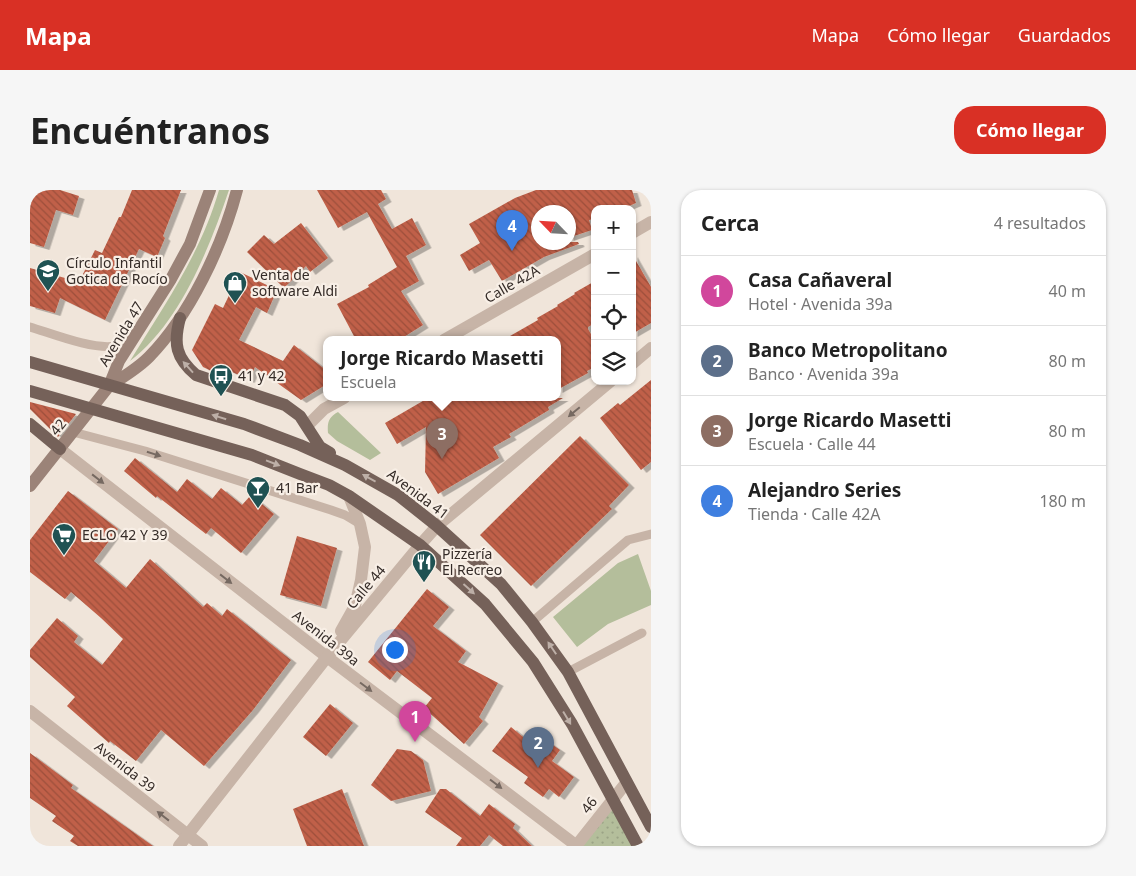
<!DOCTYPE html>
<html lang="es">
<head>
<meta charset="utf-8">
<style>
	:root { --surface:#fff; --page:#f6f6f6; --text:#222; --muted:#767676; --line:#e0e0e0; --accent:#d93025 }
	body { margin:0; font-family:"Noto Sans",sans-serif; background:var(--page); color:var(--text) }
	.controls { position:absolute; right:15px; top:15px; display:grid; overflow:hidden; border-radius:10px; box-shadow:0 1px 4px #0004 }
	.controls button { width:45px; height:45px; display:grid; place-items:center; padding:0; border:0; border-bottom:1px solid var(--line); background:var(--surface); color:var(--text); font:25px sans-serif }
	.compass { position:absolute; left:501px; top:15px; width:45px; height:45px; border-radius:50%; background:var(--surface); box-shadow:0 1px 4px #0004; rotate:295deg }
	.you { position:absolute; left:364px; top:459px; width:18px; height:18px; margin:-12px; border:4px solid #fff; border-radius:50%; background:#1a73e8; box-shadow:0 0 0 8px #1a73e833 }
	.badge { display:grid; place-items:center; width:32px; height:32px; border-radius:50%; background:var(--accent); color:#fff; font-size:16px; font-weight:700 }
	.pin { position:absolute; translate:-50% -41px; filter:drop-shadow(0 1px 2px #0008) }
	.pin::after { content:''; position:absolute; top:26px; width:18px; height:15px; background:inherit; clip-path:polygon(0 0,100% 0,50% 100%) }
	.popup { position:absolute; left:293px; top:146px; width:238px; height:65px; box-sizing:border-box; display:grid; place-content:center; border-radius:10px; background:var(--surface); filter:drop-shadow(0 1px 4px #0005); font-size:16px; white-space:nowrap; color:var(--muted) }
	.popup b { font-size:19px; color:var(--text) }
	.popup::after { content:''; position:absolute; left:50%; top:100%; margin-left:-10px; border:10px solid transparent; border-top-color:var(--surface) }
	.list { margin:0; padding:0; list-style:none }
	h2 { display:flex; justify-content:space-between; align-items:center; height:65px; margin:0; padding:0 20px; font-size:21px }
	h2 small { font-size:16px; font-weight:400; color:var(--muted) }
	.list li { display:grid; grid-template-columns:32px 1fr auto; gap:15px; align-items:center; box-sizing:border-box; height:70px; padding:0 20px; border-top:1px solid var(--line) }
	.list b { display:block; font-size:19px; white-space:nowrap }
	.list p { margin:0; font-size:16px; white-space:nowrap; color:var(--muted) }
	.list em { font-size:16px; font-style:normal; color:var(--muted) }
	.icon { flex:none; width:28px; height:28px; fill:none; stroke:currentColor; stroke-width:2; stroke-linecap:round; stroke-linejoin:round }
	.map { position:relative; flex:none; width:621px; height:656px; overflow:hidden; border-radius:20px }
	header { display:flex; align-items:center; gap:30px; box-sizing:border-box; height:70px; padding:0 25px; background:var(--accent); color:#fff }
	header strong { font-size:24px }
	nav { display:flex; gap:28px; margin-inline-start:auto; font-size:18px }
	.intro { display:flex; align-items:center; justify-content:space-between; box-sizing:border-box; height:120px; padding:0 30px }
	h1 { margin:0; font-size:35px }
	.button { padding:12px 22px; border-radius:20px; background:var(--accent); color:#fff; font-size:18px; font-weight:700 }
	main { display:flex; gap:30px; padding:0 30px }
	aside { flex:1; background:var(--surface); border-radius:20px; box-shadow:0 1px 4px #0004 }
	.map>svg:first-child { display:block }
	.grass { fill:#b4be9b }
	.park { fill:url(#park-dots) }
	.building { fill:url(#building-back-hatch); filter:url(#shadow) }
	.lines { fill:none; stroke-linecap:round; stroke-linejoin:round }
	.service { stroke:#c7b4a7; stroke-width:9 }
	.minor { stroke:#c7b4a7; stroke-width:12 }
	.tertiary { stroke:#c7b4a7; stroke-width:12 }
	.secondary { stroke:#9b8378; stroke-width:12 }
	.primary { stroke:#756159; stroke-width:12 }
	.oneway { fill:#bdafa7 }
	.oneway2 { fill:#766961 }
	.labels { text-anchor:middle; stroke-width:4.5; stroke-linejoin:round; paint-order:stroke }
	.poi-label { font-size:14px; fill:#342b27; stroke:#f8efe6; text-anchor:start }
	.street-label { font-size:14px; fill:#342b27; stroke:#f8efe6 }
</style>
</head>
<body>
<header>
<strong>Mapa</strong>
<nav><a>Mapa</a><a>Cómo llegar</a><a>Guardados</a></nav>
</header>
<div class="intro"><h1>Encuéntranos</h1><a class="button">Cómo llegar</a></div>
<main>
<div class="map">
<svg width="621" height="656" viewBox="0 0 621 656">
	<defs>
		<pattern id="park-dots" width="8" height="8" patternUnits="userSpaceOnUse" patternTransform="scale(1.25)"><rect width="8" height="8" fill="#b4be9b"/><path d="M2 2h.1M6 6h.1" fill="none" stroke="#9ba386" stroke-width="1.8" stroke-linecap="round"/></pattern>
		<pattern id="building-back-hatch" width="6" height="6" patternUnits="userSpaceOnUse" patternTransform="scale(1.25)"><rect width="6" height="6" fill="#c06048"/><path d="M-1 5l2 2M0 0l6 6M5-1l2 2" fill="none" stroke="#9d4f3c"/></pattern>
		<filter id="shadow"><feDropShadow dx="5.5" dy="3" stdDeviation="0" flood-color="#0004"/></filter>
	</defs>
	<rect width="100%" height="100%" fill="#f0e5da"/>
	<!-- grass -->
	<path class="grass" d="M189 0H199C179 59 150 133 100 171 134 116 171 63 189 0Z
		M308 222 351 263 340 270 307 251 298 243C297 232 299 227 308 222Z
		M608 364 621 401V415L578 434 547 457 523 427 588 373Z"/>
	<!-- park -->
	<path class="park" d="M582 610 608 656H547Z"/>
	<!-- building -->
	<path class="building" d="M0 0H30L49 6 43 25 26 20 14 57 0 53Z
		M102 0H151L133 46 135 48 127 67 109 59 75 130 30 108 25 123 0 116V78L49 92 65 60 72 63 89 27H91Z
		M287 0H351L356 9 348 14 362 39 382 28 396 55 376 66 389 91 371 101 393 135 369 150H326L307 114 339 97 338 95 367 77 337 22 308 38Z
		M506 0H602L606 13 592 19H565V29L559 30 562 40 538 48V22H508V52H548L549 54 514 67 472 91 459 70 439 81 430 65 450 53 439 34 485 8Z
		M271 33 298 68 280 82 276 76 254 98 217 62 234 45 244 54Z
		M602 64 621 97V133L602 144Z
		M210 82 247 100 237 123 226 117 209 150 253 171 264 155 297 181V194L271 210 225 177 219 190 194 178 190 185 173 177 162 160 185 114 193 118Z
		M565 91V133L558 137V139L565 151V177L557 181 558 183 527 200V150H473L508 130 507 128 528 116 527 115 545 104 544 103Z
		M621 190V272L611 280 570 228 588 213 590 215Z
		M398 208H533L518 217 519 220 479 244 481 247 463 257 469 268 408 304 395 282 396 237 367 254 355 233Z
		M0 212 46 224 28 247 0 219Z
		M550 246 599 295 579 316 582 319 501 396 450 345Z
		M105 268 147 302 157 289 182 309 191 298 212 315 221 305 244 324 211 363 181 338 176 344 127 306 126 308 94 281Z
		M38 301 88 339 64 371 96 398 120 369 173 417 177 413 192 426 197 419 261 470 223 520 174 576 131 540 106 571 80 551 79 553 37 516 45 507 0 467V460L27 428 48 446 44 452 72 475 93 449 71 428 41 402 35 409 0 382V350Z
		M267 346 307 358 291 416 250 405Z
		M397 399 419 417 403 436 436 461 428 472 468 493 449 527 453 531 434 554 394 518 402 508 367 481 360 490 338 472Z
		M300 514 323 533 296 566 273 547Z
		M481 537 504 556 507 553 512 557 517 551 530 560 522 571 544 587 529 607 519 599 513 607 494 593 498 587 462 561Z
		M367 559 381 561 393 570 401 601 361 611 341 595Z
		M0 563 43 595 41 598 123 656H48L40 651 44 646 22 631 26 626 0 608Z
		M312 599 334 656H277L263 619Z
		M410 599H416L450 626 459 614 485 634 483 638 502 656H473L459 645 450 656H426L432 648 395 622Z"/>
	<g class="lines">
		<!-- service -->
		<path class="service" d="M0 137C23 144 63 160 85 156 92 155 98 151 104 148
			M43 242 115 261 301 320 315 325 330 334
			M502 432 598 350 621 344
			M538 482 612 443"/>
		<!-- minor -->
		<path class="minor" d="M602 43 621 32
			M414 150 565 64
			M602 174 621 158
			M277 236 294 219 314 208
			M30 259 297 467 547 656
			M407 336 581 191
			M0 521 172 656
			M546 656 596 593"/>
		<!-- tertiary -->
		<path class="tertiary" d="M311 441 325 416 331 390 335 357 330 334 319 306
			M149 656 297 467 390 355 407 336"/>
		<!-- secondary -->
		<path class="secondary" d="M79 196C92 188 107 179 119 167 160 125 192 57 207 0
			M0 296 79 196 89 171 141 89 160 54 180 0"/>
		<!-- primary -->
		<path class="primary" d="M150 128C143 154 146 168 166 185L255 215 270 226 290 257 300 263
			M0 172 214 234 270 255 315 275 368 305 407 336 471 394 502 432 538 482 621 637
			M0 201 222 265 270 284 299 295 319 306 390 355 455 414 503 472 542 534 608 656
			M0 234 30 259"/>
	</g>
	<!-- one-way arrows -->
	<defs><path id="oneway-solid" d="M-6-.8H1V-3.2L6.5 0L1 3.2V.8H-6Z" transform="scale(1.25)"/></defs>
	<g class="oneway">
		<use href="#oneway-solid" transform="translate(158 177) rotate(-132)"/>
		<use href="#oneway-solid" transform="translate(189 227) rotate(-163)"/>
		<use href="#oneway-solid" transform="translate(243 273) rotate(21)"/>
		<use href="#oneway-solid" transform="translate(339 288) rotate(-151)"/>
		<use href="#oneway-solid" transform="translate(439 399) rotate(42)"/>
		<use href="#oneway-solid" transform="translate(522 458) rotate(-124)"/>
		<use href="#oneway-solid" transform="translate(537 528) rotate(59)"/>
	</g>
	<g class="oneway2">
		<use href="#oneway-solid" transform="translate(544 222) rotate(140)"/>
		<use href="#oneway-solid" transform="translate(124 264) rotate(18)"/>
		<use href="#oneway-solid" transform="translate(68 289) rotate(38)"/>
		<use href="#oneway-solid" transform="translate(196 389) rotate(38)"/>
		<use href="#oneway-solid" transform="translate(336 497) rotate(37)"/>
		<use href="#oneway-solid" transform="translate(466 594) rotate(37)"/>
		<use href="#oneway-solid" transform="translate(133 626) rotate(-142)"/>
	</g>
	<!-- icons -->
	<defs>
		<g id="school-pin" transform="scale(1.25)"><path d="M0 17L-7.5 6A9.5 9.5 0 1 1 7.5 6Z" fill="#1f5253" stroke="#f8efe6"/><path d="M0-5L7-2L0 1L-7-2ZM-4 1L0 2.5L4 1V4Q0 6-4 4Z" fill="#fff"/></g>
		<g id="shop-pin" transform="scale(1.25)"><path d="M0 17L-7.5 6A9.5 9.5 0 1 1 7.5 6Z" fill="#1f5253" stroke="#f8efe6"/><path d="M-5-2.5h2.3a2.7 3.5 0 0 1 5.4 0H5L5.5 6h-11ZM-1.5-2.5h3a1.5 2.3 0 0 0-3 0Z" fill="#fff"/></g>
		<g id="bus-pin" transform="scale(1.25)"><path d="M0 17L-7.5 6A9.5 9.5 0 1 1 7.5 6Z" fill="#1f5253" stroke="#f8efe6"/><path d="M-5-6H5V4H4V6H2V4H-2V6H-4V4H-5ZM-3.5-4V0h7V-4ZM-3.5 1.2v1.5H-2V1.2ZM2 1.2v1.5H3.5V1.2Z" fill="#fff"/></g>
		<g id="bar-pin" transform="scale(1.25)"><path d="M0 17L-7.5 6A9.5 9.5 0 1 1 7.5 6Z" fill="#1f5253" stroke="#f8efe6"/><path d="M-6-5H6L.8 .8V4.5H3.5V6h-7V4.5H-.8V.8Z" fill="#fff"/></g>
		<g id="supermarket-pin" transform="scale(1.25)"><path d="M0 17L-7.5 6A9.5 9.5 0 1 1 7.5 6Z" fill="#1f5253" stroke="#f8efe6"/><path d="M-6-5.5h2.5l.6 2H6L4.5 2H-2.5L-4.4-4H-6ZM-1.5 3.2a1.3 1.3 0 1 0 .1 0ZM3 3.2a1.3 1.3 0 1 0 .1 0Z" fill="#fff"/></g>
		<g id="restaurant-pin" transform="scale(1.25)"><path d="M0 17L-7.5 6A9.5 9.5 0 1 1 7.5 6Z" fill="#1f5253" stroke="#f8efe6"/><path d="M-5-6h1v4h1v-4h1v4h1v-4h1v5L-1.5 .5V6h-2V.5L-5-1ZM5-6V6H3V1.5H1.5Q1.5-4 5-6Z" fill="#fff"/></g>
	</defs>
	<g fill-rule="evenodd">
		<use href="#school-pin" x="18" y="81"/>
		<use href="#shop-pin" x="205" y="93"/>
		<use href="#bus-pin" x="191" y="186"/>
		<use href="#bar-pin" x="228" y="298"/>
		<use href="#supermarket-pin" x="34" y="345"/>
		<use href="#restaurant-pin" x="394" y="372"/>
	</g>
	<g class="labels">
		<!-- poi labels -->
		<g class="poi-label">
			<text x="36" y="78">Círculo Infantil<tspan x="36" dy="16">Gotica de Rocío</tspan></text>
			<text x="222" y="90">Venta de<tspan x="222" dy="16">software Aldi</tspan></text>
			<text x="208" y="191">41 y 42</text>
			<text x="246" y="303">41 Bar</text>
			<text x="52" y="350">ECLO 42 Y 39</text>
			<text x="412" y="369">Pizzería<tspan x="412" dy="16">El Recreo</tspan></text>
		</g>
		<!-- street labels -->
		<g class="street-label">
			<text transform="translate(482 94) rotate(-30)" y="5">Calle 42A</text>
			<text transform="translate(91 144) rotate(-59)" y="5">Avenida 47</text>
			<text transform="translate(28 237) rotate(-51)" y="5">42</text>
			<text transform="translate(388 304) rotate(37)" y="5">Avenida 41</text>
			<text transform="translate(336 397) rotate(-50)" y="5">Calle 44</text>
			<text transform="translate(296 448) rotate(38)" y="5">Avenida 39a</text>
			<text transform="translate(95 577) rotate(38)" y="5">Avenida 39</text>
			<text transform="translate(559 615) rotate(-52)" y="5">46</text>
		</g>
	</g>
</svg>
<div class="controls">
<button>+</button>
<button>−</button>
<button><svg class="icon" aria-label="locate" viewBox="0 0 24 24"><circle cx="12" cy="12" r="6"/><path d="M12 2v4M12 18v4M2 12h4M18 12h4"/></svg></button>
<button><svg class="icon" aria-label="layers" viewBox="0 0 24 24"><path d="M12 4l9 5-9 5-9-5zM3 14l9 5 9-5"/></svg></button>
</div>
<svg class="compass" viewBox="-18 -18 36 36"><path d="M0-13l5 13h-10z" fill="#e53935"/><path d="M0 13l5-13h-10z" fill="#767676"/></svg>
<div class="you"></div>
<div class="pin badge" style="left:385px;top:552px;background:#d1479c">1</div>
<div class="pin badge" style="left:508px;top:578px;background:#5c6f8a">2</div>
<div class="pin badge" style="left:412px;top:269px;background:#8d6e63">3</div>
<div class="popup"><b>Jorge Ricardo Masetti</b>Escuela</div>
<div class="pin badge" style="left:482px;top:61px;background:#3f7fe0">4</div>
</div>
<aside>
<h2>Cerca<small>4 resultados</small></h2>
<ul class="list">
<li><span class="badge" style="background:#d1479c">1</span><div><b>Casa Cañaveral</b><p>Hotel · Avenida 39a</p></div><em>40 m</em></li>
<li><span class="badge" style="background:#5c6f8a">2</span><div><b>Banco Metropolitano</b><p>Banco · Avenida 39a</p></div><em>80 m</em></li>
<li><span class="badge" style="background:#8d6e63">3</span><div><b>Jorge Ricardo Masetti</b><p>Escuela · Calle 44</p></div><em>80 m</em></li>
<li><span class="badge" style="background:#3f7fe0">4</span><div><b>Alejandro Series</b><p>Tienda · Calle 42A</p></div><em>180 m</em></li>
</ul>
</aside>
</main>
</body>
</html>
